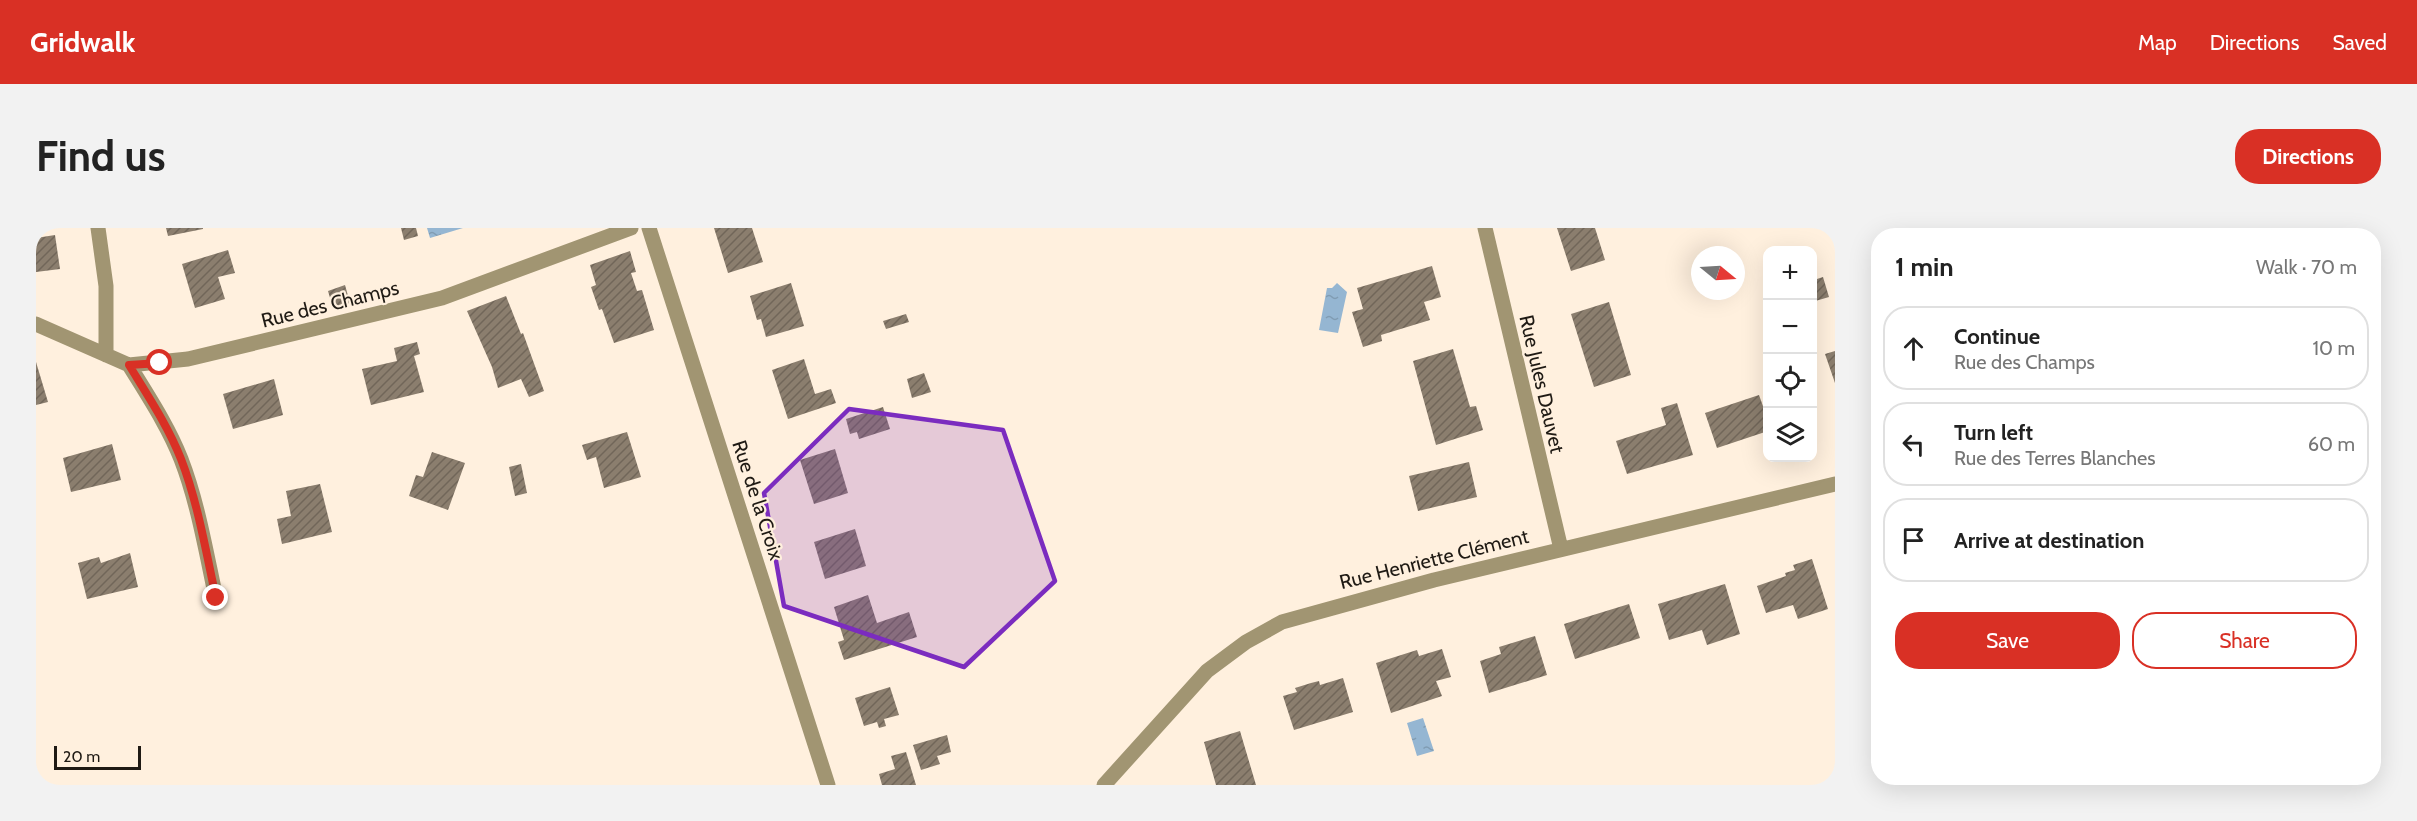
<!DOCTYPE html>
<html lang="en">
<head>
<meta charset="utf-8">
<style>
	:root { --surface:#fff; --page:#f2f2f2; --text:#222; --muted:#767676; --line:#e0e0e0; --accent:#d93025 }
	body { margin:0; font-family:Cabin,sans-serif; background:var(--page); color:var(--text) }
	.controls { position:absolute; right:18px; top:18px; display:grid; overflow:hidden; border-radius:12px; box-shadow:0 6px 24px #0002 }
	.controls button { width:54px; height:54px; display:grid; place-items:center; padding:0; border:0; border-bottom:2px solid var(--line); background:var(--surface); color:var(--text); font:30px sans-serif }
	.compass { position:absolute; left:1655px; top:18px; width:54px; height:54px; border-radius:50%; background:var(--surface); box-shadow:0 6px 24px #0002; rotate:108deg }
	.scale { position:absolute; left:18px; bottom:15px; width:87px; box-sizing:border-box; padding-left:6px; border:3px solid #1f1a14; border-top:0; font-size:16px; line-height:21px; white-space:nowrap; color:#1f1a14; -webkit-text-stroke:4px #fff0de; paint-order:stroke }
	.stop { position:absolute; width:18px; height:18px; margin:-14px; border:4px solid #d93025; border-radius:50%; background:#fff }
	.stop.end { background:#d93025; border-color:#fff; box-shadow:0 2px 6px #0008 }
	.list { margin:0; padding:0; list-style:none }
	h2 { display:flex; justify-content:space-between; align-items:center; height:78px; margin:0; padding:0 24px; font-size:26px }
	h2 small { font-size:20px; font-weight:400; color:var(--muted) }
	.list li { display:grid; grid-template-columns:39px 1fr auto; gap:18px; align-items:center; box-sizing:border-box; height:84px; margin:0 12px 12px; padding:0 12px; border:2px solid var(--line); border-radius:24px }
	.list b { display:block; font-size:22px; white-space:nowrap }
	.list p { margin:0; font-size:20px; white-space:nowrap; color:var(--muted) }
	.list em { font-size:20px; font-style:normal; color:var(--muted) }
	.actions { display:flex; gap:12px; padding:18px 24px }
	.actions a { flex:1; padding:14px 0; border:2px solid var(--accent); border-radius:24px; text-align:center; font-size:21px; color:var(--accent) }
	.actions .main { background:var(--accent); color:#fff }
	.icon { flex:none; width:33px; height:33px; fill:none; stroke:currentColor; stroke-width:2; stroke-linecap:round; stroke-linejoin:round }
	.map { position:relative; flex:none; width:1799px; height:557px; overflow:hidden; border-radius:24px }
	header { display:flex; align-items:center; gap:36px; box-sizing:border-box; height:84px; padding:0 30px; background:var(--accent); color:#fff }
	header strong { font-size:28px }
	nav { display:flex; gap:33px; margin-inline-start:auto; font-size:21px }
	.intro { display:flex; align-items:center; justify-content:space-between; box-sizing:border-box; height:144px; padding:0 36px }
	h1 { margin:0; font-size:42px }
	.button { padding:15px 27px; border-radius:24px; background:var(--accent); color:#fff; font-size:21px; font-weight:700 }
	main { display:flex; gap:36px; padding:0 36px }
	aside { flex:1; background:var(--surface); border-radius:24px; box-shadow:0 6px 24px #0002 }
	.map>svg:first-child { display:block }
	.water { fill:url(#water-ripples) }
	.building { fill:url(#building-hatch) }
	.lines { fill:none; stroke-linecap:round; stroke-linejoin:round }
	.minor { stroke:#a19572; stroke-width:15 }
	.route { stroke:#d93025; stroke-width:8 }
	.marked { fill:#7b2cbf; fill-opacity:0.2; stroke:#7b2cbf; stroke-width:4.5; stroke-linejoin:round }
	.labels { text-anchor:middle; stroke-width:4.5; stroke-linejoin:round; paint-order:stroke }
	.street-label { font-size:20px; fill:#1f1a14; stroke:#fff0de }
</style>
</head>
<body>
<header>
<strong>Gridwalk</strong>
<nav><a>Map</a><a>Directions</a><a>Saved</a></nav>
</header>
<div class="intro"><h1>Find us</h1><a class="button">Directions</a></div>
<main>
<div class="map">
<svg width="1799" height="557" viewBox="0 0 1799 557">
	<defs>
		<pattern id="water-ripples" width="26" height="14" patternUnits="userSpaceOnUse" patternTransform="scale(1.5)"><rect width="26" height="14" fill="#95b6d2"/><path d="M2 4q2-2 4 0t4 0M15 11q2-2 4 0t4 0" fill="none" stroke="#809cb3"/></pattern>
		<pattern id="building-hatch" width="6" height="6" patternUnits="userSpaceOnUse" patternTransform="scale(1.5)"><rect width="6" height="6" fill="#8b7e6e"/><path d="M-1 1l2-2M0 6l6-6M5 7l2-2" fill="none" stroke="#716659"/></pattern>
	</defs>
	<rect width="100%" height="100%" fill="#fff0de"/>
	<!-- water -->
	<path class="water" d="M391 0H427L394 10Z
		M1301 55 1311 64 1302 105 1283 102 1291 60H1296Z
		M1387 490 1398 523 1381 528 1371 495Z"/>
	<!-- building -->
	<path class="building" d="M130 0H167V1L132 8Z
		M365 0H380L382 8 368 12Z
		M678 0H716L727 34 692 45Z
		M1521 0H1559L1569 32 1535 43Z
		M19 7 24 41 0 44V10Z
		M192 22 199 45 182 49 189 71 159 80 146 36Z
		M594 23 600 44 595 45 601 63 606 62 618 102 578 115 566 81 563 82 555 59 560 57 554 37Z
		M1396 38 1405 69 1388 74 1394 92 1345 107 1346 113 1327 119 1316 84 1327 81 1321 60Z
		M1776 44H1779L1781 51 1787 49 1793 69 1776 74Z
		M755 55 768 98 730 109 725 91 721 92 714 68Z
		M309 57 314 75 297 80 292 63Z
		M470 68 485 106 487 105 508 163 493 169 485 151 462 160 456 139 431 83Z
		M1573 74 1595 147 1558 159 1535 86Z
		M870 86 873 94 850 101 847 93Z
		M381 114 384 126 378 128 388 164 335 177 326 141 361 133 358 120Z
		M1417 121 1434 179 1440 178 1447 202 1400 217 1377 133Z
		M1799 123V155L1789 126Z
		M768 131 779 166 795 161 800 175 752 191 736 142Z
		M0 134 12 174 0 177Z
		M888 145 895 164 876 170 871 151Z
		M238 151 247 187 197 201 187 166Z
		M1723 167 1732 192V203L1681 220 1669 185Z
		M1641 175 1657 227 1591 246 1580 213 1630 197 1625 180Z
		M847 179 854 201 823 211 821 204 814 206 810 191Z
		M591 204 605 249 568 260 560 229 551 232 546 217Z
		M76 216 85 252 35 264 27 230Z
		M799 221 812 265 778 276 764 232Z
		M396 224 429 235 412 282 373 268 380 247 387 249Z
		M1433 234 1441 269 1382 283 1373 248Z
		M485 236 491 265 479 268 473 239Z
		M284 256 296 304 246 316 241 291 255 288 250 263Z
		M819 301 830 338 789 351 778 314Z
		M94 325 102 359 51 371 42 335 63 329 65 335Z
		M1776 331 1792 381 1762 391 1757 377 1730 385 1721 358 1750 348 1749 345 1759 342 1757 337Z
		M1689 356 1704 406 1671 417 1666 402 1633 412 1622 376Z
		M832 367 841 395 873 384 881 409 808 432 802 414 808 412 798 379Z
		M1593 376 1604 410 1539 431 1528 396Z
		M1499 408 1511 447 1453 465 1444 433 1465 426 1463 419Z
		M1406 421 1415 449 1400 453 1406 468 1355 485 1340 435 1381 422 1383 428Z
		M1307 450 1317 484 1258 502 1247 468 1261 464 1259 460 1275 455 1283 453 1284 457Z
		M854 459 863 487 848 491 850 498 843 500 841 494 828 498 819 470Z
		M1204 503 1220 557H1180L1168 514Z
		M911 507 915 524 901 528 904 536 885 542 877 517Z
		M870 524 880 557H846L843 546 859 541 855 528Z"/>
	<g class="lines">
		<!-- minor -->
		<path class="minor" d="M62 0 70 58V127
			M613 0 792 557
			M1449 0 1525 321
			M0 96 93 137 152 131 406 70 595 0
			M93 137C112 168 132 198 145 231 162 275 170 324 180 370
			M1068 557 1171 443 1210 414 1246 394 1398 352 1799 256"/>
	</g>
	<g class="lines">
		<!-- route -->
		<path class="route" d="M124 135 93 137C112 168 132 198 145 231 162 275 170 324 180 370"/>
	</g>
	<!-- marked area -->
	<path class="marked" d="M813 181 967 202 1019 353 928 439 748 378 728 265Z"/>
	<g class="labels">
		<!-- street labels -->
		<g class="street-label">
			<text transform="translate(294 76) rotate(-14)" y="7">Rue des Champs</text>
			<text transform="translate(1506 156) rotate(77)" y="7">Rue Jules Dauvet</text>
			<text transform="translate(722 272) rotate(72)" y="7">Rue de la Croix</text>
			<text transform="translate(1398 331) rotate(-14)" y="7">Rue Henriette Clément</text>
		</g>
	</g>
</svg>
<div class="controls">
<button>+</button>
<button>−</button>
<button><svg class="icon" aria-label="locate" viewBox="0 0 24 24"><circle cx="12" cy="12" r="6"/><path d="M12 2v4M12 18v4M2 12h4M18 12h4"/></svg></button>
<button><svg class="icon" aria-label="layers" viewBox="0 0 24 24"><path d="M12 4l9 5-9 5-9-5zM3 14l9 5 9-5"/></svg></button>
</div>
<svg class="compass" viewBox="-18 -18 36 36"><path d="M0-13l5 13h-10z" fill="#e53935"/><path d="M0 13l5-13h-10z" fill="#767676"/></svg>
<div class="scale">20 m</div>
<div class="stop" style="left:124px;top:135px"></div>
<div class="stop end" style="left:180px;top:370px"></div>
</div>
<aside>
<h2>1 min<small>Walk · 70 m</small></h2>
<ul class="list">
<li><svg class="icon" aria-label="ahead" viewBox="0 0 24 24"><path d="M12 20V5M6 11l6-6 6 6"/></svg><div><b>Continue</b><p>Rue des Champs</p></div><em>10 m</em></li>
<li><svg class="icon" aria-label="left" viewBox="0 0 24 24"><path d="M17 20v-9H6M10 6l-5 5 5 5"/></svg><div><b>Turn left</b><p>Rue des Terres Blanches</p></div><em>60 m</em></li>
<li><svg class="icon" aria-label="arrive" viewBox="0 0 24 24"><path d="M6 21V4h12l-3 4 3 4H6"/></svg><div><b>Arrive at destination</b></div></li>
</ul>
<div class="actions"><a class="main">Save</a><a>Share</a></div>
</aside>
</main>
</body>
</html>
